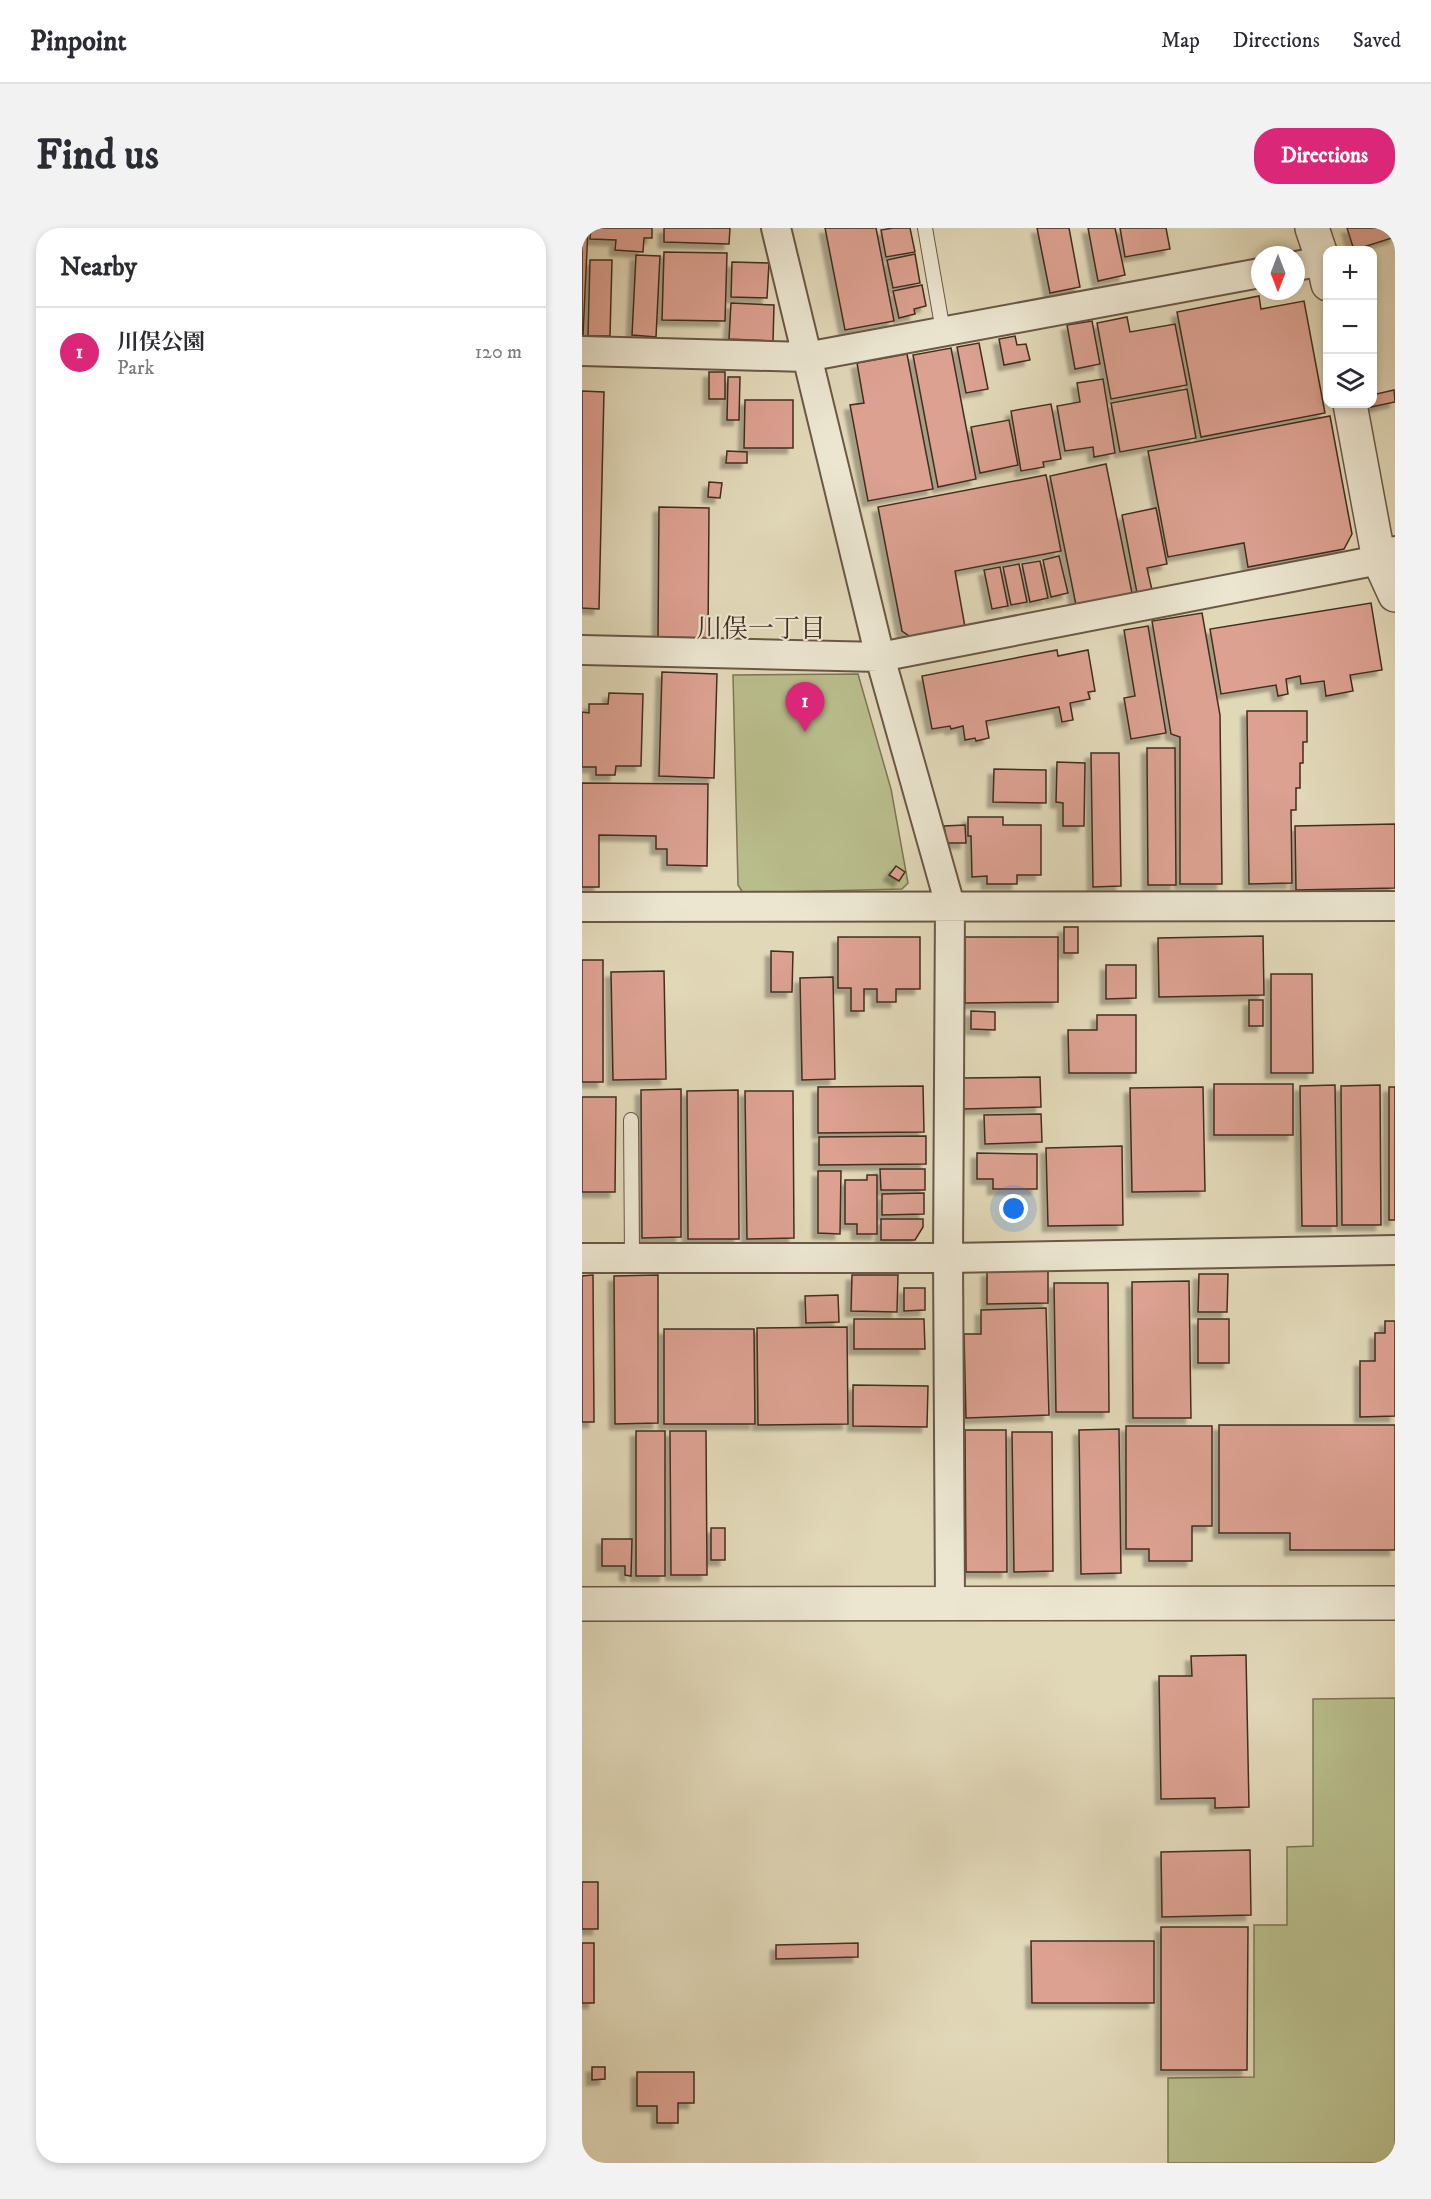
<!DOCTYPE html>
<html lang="en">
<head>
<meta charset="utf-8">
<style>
	:root { --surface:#fff; --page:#f2f2f3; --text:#2b2b33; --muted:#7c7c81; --line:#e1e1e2; --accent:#db2777 }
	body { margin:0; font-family:"IM FELL DW Pica","Noto Serif JP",serif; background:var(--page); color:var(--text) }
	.controls { position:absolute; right:18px; top:18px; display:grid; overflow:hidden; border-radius:12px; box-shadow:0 3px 9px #0003 }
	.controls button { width:54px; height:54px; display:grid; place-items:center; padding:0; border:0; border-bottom:2px solid var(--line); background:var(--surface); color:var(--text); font:30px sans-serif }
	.compass { position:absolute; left:669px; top:18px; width:54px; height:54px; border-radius:50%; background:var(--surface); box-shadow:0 3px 9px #0003; rotate:180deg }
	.you { position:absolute; left:432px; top:981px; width:21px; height:21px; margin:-15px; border:4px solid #fff; border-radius:50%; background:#1a73e8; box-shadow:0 0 0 9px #1a73e833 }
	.badge { display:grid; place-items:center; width:39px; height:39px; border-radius:50%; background:var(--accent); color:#fff; font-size:20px; font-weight:700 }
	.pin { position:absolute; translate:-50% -50px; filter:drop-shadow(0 2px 3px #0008) }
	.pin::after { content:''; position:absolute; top:32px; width:21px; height:18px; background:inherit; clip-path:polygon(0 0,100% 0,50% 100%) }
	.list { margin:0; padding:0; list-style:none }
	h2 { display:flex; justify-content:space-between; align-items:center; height:78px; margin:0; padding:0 24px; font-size:26px }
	h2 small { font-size:20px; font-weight:400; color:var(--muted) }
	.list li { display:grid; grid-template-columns:39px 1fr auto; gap:18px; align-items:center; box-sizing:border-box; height:90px; padding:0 24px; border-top:2px solid var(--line) }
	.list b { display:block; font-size:22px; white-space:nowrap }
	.list p { margin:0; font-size:20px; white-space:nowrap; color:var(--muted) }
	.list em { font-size:20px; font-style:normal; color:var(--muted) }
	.icon { flex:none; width:33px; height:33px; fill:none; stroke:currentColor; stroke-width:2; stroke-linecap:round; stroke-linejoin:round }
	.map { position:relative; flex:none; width:813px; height:1935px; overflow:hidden; border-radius:24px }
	header { display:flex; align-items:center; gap:36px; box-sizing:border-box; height:84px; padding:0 30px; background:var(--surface); border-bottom:2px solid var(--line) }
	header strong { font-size:28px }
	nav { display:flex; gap:33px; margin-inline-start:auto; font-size:21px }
	.intro { display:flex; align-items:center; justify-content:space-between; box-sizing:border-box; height:144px; padding:0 36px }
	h1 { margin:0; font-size:42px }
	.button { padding:15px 27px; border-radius:24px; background:var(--accent); color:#fff; font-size:21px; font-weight:700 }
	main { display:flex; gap:36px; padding:0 36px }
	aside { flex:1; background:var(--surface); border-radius:24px; box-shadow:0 3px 9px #0003 }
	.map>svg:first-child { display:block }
	.green { fill:#b8bd8b; stroke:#7d7555; stroke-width:1.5 }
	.building { fill:#dca191; stroke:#422d1f; stroke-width:1.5; filter:url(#shadow) }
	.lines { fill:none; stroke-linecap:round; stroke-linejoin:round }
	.service-casing { stroke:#6a5845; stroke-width:16 }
	.minor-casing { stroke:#6a5845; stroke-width:32 }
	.tertiary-casing { stroke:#6a5845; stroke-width:36 }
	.service { stroke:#ece6d1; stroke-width:14 }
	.minor { stroke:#ece6d1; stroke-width:28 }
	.tertiary { stroke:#ece6d1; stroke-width:33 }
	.labels { text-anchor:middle; stroke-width:4.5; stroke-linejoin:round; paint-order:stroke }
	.neighbourhood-label { font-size:26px; fill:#422d1f; stroke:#ece6d1 }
</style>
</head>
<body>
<header>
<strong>Pinpoint</strong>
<nav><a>Map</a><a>Directions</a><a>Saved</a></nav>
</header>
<div class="intro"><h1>Find us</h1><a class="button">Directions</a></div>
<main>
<aside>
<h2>Nearby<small></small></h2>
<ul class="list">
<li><span class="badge">1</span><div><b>川俣公園</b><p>Park</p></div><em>120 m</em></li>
</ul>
</aside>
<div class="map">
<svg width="813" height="1935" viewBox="0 0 813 1935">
	<defs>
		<filter id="shadow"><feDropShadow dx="-5.5" dy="5.5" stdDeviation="1.5" flood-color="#0004"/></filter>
	</defs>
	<rect width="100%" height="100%" fill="#e1d8b8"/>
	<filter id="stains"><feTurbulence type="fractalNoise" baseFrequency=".00333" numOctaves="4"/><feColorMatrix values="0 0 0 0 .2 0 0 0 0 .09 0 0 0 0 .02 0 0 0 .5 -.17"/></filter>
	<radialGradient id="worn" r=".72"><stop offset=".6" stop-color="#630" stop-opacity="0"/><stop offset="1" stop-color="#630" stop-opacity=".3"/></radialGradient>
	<!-- green -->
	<path class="green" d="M276 446 309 561 326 655 320 661 161 665 156 657 151 447Z
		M813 1470V1935H586V1850L672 1849V1697H705V1619L731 1618V1471Z"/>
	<!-- building -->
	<path class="building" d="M0 0H6L1 108H0Z
		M9 0H70V10H62L61 24 33 22 34 12 8 11Z
		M82 0H148L147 16 82 14Z
		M243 0H294L312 93 263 102Z
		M311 0H328L333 24 304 29 299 2Z
		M455 0H487L498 59 468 65Z
		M506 0H533L543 47 516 53Z
		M538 0H584L588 21 543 29Z
		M765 0H813V9L772 22Z
		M82 24 145 25 143 93 80 92Z
		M333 26 338 55 311 60 305 32Z
		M54 27 78 28 74 109 50 107Z
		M8 32H30L28 108H6Z
		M150 34 187 35 185 70 149 69Z
		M340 57 344 78 332 81 333 86 317 90 311 63Z
		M677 68 679 81 722 73 743 185 619 209 595 84Z
		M149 75 192 77 191 113 147 111Z
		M545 89 548 104 593 96 605 157 529 171 515 95Z
		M510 93 518 136 493 141 485 97Z
		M433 108 435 117 444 116 448 132 422 137 417 111Z
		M397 115 406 161 384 165 375 119Z
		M369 120 394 251 356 259 331 127Z
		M325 126 351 261 286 273 268 177 282 175 275 135Z
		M127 144H143V171H127Z
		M146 149H158L157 192H145Z
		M521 151 533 225 512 229 511 219 483 223 475 178 498 174 495 155Z
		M605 161 614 210 538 224 529 175Z
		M812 162 813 174 789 179 790 167Z
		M0 163 22 164 17 381 0 380Z
		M163 172H211V220H162Z
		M469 176 479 231 461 234 462 239 439 243 429 183Z
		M748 188 770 306 762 321 666 339 662 315 586 329 566 223Z
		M427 192 436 237 398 245 389 199Z
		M145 223 165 224V235H144Z
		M524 236 550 365 494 377 468 248Z
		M464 247 479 323 373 343 383 399 330 410 320 403 296 279Z
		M127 254 140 255 138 270 126 269Z
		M77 279 127 280 126 410 76 409Z
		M574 280 585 336 565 340 570 362 555 365 540 287Z
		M477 328 486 365 469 369 461 332Z
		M458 333 466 370 448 374 440 336Z
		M437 336 445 374 429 377 421 339Z
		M418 339 426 378 410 381 402 342Z
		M789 375 800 442 768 447 771 463 744 468 742 453 719 456 718 448 704 451 706 466 696 468 694 457 639 466 628 401Z
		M620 385 638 487 640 656H598V509L589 506 570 393Z
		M566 398 584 505 549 511 542 470 553 468 542 402Z
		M475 422 476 428 506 422 513 463 506 464 508 471 488 475 491 492 480 494 477 479 404 493 407 510 394 513 393 510 383 512 381 498 369 501 368 498 350 501 340 448Z
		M80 444 135 446 132 550 77 548Z
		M27 465 61 466 59 538H34L33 547H14V539H0V484L7 485V476H26Z
		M665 483H725V514H721V535H718V560H714V582H709L710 655 667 656Z
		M565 520H593L594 657H566Z
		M509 525H537L539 658 511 659Z
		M475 534 503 535 502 598H481V575L474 574Z
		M412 541 464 542V575L411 574Z
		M0 555 126 556 125 638 85 637V621H74V608L17 607V659H0Z
		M386 589H421V597H459V647H435V656H405V648L390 649 389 608H386Z
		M813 596V660L714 662 713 598Z
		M383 597 384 615H365L362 598Z
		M314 638 323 644 317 653 307 647Z
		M482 699H496V725H482Z
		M681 708 682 767 577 769 576 710Z
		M256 709H338V761H314V774H295V761H282V783H269V760H256Z
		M383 709H476V774L383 775Z
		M189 723 211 724 210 764H189Z
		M0 732H21V854H0Z
		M524 737H554V770L524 771Z
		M82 743 84 851 31 852 29 744Z
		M689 746H730L731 845H689Z
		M251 749 253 851 220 852 218 750Z
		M667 772H681V798H667Z
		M389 783 413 784V802L389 801Z
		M515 787H554V845H487L486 802H515Z
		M458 849 459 879 381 881V850Z
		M632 856H711V907H632Z
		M753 857 755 998H720L718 858Z
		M798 857 799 997H760L759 858Z
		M341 858 342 904 236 905V859Z
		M621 859 623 963 550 964 548 860Z
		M807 859H813V992H807Z
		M99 861V1009L60 1010 59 862Z
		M156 862 157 1011H106L105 863Z
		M163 863H211L212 1010 165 1011Z
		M0 869H34L33 964H0Z
		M459 886 460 914 403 916 402 887Z
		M344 908V936L237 937V909Z
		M540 918 541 997 466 998 464 920Z
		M395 925 455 926V961H411V951H395Z
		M298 941H343V962H299Z
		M236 943H259L258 1006 236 1005Z
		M285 947H295V1006H275V996H263V952H285Z
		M342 965V986L300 987V966Z
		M299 991H341V999L333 1012H299Z
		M466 1042V1075L405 1076V1043Z
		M617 1046H646L645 1084H616Z
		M11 1047 12 1194H0V1048Z
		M76 1047V1195L33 1196 32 1048Z
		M270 1047H316L315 1084 269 1083Z
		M607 1053 609 1190H551L550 1054Z
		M472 1055H526L527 1184H474Z
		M322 1060H343V1082L322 1083Z
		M256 1067 257 1094 224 1095 223 1068Z
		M464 1080 467 1187 384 1190 382 1106H399V1082Z
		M272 1091H342L343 1121H272Z
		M616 1091H647V1135H616Z
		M803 1093H813V1188L778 1189V1133H793V1105H803Z
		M265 1099 266 1196 176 1197 175 1100Z
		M82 1101H172L173 1196H82Z
		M271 1157 346 1158 345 1199 271 1198Z
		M637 1197H813V1322H708V1305H637Z
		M544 1198H630V1298H610V1333H567V1321H544Z
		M537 1201 539 1345 499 1346 497 1202Z
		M383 1202H424L425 1344H384Z
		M54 1203H83V1348H54Z
		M88 1203H124L125 1347H89Z
		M430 1204H470L471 1343 432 1344Z
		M129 1300H143V1332H129Z
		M20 1311H50L49 1348 43 1347V1338H20Z
		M664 1427 667 1579 633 1580V1570L579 1571 577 1448H610L609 1428Z
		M668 1622 669 1687 580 1689 579 1624Z
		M0 1654H16V1701H0Z
		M579 1699H666L665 1842H579Z
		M449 1713H572V1775H450Z
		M0 1715H12V1775H0Z
		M276 1715V1729L194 1731V1717Z
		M10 1839H23V1851L10 1852Z
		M55 1844H112V1875H96V1895H75V1878H55Z"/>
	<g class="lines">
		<!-- service casing -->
		<g class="service-casing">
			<path id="service" d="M343 0 361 103
				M49 892 50 1030"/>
		</g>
		<!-- minor casing -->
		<g class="minor-casing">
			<path id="minor" d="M194 0 298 429 368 677 366 1030 368 1375
				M714 38 741 33
				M0 123 224 129 678 45
				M0 422 298 429 797 332 813 323
				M0 679 813 678
				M0 1030H366L813 1022"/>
		</g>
		<!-- tertiary casing -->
		<g class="tertiary-casing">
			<path id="tertiary" d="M730 0 741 33 746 56
				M768 176 797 332 813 367
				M0 1376 813 1375"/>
		</g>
		<!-- service -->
		<use href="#service" class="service"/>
		<!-- minor -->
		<use href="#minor" class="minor"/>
		<!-- tertiary -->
		<use href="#tertiary" class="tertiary"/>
	</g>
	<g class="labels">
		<!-- neighbourhood labels -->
		<g class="neighbourhood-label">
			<text x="179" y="409">川俣一丁目</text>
		</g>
	</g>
	<rect width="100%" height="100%" filter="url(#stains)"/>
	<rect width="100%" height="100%" fill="url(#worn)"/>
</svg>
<div class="controls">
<button>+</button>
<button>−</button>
<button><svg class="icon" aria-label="layers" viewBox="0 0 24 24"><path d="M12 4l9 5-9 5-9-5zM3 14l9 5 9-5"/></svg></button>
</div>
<svg class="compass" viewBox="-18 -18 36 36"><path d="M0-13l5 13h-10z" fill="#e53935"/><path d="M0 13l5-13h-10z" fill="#7c7c81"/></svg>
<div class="you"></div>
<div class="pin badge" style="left:223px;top:504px">1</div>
</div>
</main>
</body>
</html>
